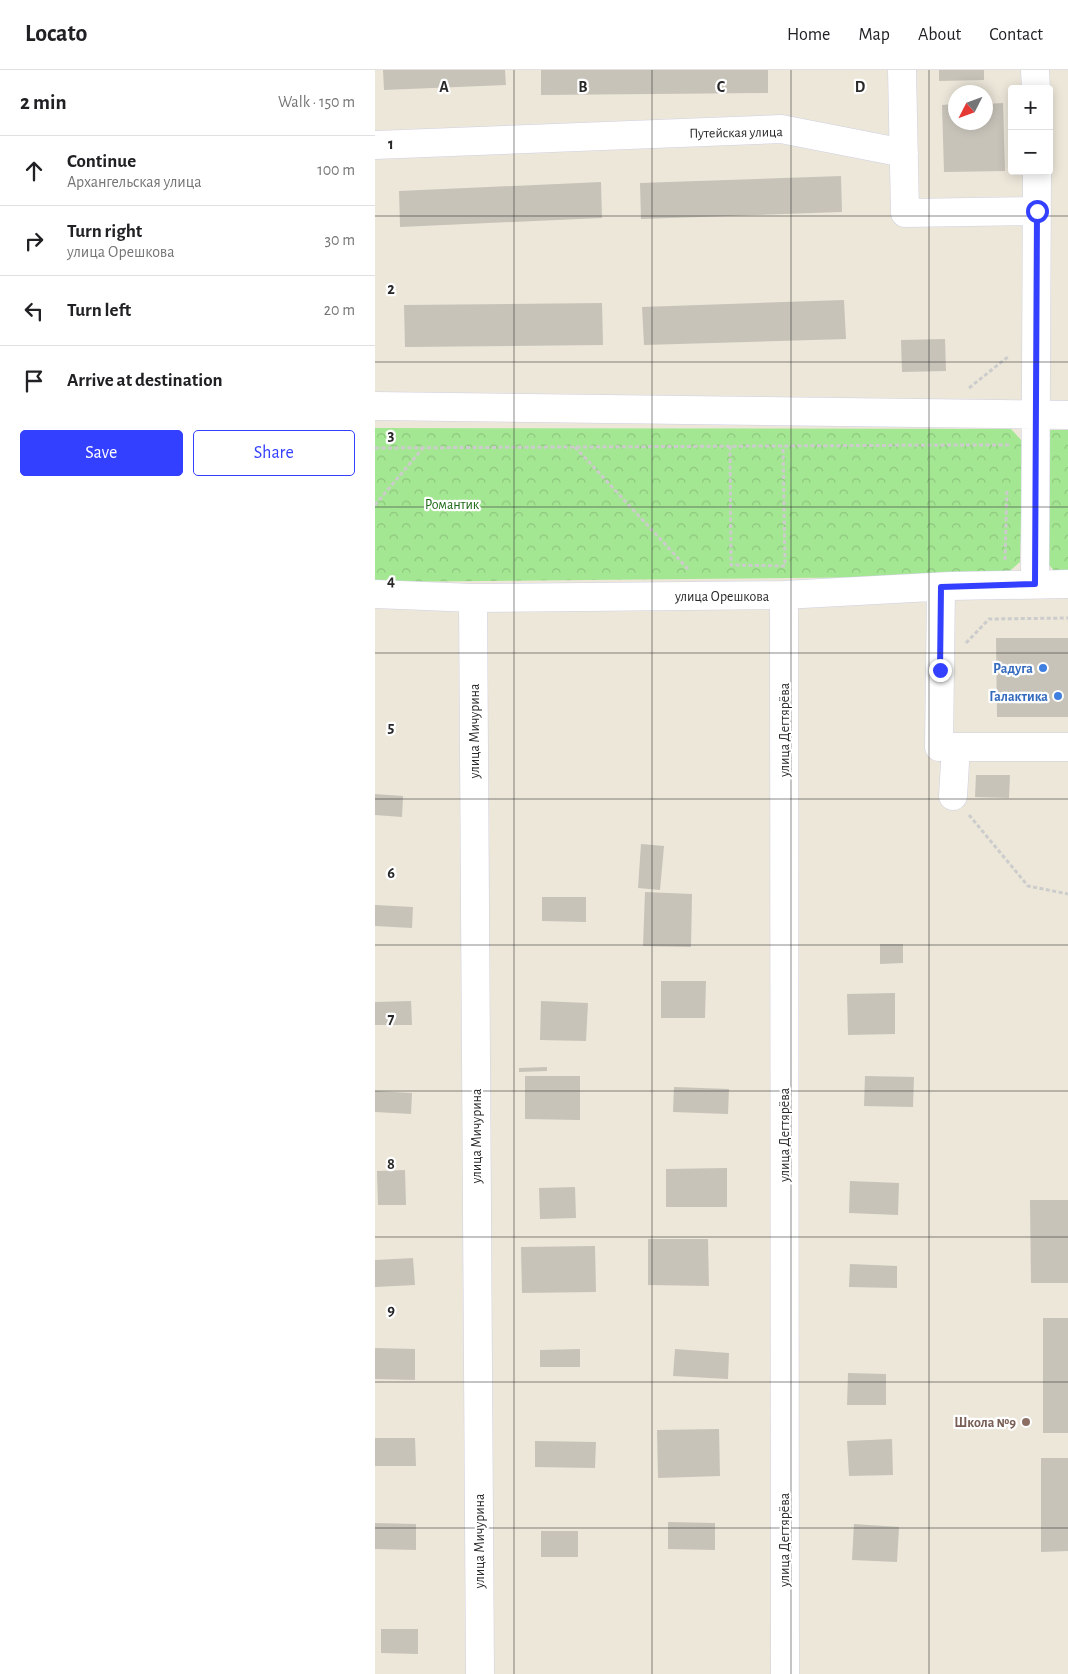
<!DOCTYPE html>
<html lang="en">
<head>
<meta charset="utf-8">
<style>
	:root { --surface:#fff; --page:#f6f6f6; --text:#202124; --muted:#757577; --line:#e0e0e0; --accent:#3440ff }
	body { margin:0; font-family:"Alegreya Sans",sans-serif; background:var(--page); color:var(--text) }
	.controls { position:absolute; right:15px; top:15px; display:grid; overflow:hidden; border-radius:5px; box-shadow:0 2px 12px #0003 }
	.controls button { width:45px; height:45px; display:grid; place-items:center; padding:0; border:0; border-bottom:1px solid var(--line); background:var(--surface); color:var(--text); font:25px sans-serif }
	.compass { position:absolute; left:573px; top:15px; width:45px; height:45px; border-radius:50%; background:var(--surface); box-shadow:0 2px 12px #0003; rotate:228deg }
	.stop { position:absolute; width:15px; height:15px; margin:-11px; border:4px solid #3440ff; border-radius:50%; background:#fff }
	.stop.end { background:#3440ff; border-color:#fff; box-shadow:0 1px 5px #0008 }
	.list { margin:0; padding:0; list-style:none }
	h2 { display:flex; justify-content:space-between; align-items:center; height:65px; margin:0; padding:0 20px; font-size:21px }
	h2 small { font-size:16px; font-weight:400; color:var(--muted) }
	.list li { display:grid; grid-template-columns:32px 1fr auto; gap:15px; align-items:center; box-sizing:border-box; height:70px; padding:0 20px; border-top:1px solid var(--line) }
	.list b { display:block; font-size:19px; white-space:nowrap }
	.list p { margin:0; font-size:16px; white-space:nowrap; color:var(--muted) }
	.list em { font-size:16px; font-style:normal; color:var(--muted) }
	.actions { display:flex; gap:10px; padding:15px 20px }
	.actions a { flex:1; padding:11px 0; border:1px solid var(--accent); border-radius:5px; text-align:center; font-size:18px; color:var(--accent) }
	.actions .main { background:var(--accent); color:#fff }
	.icon { flex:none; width:28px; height:28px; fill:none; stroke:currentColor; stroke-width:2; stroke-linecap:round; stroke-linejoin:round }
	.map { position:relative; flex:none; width:693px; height:1604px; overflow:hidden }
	header { display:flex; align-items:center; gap:30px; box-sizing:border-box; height:70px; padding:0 25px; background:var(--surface); border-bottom:1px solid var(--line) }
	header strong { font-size:24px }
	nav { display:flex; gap:28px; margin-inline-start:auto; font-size:18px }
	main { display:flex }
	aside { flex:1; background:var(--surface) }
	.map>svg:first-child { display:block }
	.park { fill:url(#park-crowns) }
	.building { fill:#c7c3b9 }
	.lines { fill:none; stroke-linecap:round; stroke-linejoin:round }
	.minor-casing { stroke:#cfd0e3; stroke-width:29 }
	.path { stroke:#ccc; stroke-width:3; stroke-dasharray:4 2.5; stroke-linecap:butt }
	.minor { stroke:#fff; stroke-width:28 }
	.route { stroke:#3440ff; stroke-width:6 }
	.grid { fill:none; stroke:#292929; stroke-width:1; stroke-opacity:0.55 }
	.shop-dot { fill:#3f7fe0; stroke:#fff; stroke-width:2 }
	.education-dot { fill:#8d6e63; stroke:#fff; stroke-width:2 }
	.labels { text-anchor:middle; stroke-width:4.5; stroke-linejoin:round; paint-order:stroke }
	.street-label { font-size:14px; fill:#292929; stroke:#fff }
	.park-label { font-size:14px; fill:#1c6a15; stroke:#fff }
	.shop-label { font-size:14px; font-weight:bold; fill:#366cbe; stroke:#fff; text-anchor:end }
	.education-label { font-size:14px; font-weight:bold; fill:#785e54; stroke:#fff; text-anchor:end }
	.grid-label { font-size:16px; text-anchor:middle; font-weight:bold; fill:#292929; stroke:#fff; stroke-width:4.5; stroke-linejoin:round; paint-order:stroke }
</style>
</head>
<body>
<header>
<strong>Locato</strong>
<nav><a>Home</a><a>Map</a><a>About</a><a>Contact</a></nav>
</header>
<main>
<aside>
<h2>2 min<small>Walk · 150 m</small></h2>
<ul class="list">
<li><svg class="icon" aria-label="ahead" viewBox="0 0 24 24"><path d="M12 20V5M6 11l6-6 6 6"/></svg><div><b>Continue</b><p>Архангельская улица</p></div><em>100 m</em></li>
<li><svg class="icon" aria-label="right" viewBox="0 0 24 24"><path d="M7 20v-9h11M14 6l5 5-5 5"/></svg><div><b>Turn right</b><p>улица Орешкова</p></div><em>30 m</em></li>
<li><svg class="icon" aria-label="left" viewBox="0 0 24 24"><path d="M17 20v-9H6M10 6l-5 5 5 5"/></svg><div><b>Turn left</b></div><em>20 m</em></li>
<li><svg class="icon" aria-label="arrive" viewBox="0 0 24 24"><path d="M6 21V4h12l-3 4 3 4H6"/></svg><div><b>Arrive at destination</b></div></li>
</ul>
<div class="actions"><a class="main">Save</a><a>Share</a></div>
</aside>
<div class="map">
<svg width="693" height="1604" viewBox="0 0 693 1604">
	<defs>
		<pattern id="park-crowns" width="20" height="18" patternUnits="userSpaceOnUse" patternTransform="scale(1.25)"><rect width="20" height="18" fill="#a4e792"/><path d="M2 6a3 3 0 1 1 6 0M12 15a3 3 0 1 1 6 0" fill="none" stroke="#8dc67e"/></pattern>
	</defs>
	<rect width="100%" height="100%" fill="#ece7d9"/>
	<!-- park -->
	<path class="park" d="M0 358 636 359 648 372 645 492 629 506 0 512Z
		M669 360H693V501H679L668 487Z"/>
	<!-- building -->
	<path class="building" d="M8 0H130L131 15 9 20Z
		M166 0H393V23L166 25Z
		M564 0H609V10L564 11Z
		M628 33 630 101 569 102 567 35 580 34V52H610V34Z
		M466 106 467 142 266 149 265 113Z
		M226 112 227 148 25 157 24 121Z
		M469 230 471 269 269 275 267 237Z
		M227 233 228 275 30 277 29 235Z
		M570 269 571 301 527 302 526 270Z
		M621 568H693V647H622Z
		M601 705H635L634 728 600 727Z
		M0 724 28 726 27 747 0 745Z
		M266 774 289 776 285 820 263 818Z
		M270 822 317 824 316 877 268 876Z
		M167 827H211V852L167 851Z
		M0 835 38 837 37 858 0 856Z
		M505 874H528V893L505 894Z
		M286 911H331L330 948H286Z
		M520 923V964L473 965 472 924Z
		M36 931 37 955H0V932Z
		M166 931 213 933 211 971 165 970Z
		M172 997V1001L144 1002V998Z
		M150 1006H205V1050L150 1049Z
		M490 1006 539 1007 538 1037 489 1036Z
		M299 1017 354 1019 353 1044 298 1042Z
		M0 1021 37 1023 36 1044 0 1042Z
		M352 1098V1137H291V1099Z
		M30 1100 31 1135H3L2 1101Z
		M475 1111 524 1113 523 1145 474 1143Z
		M200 1117 201 1148 165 1149 164 1118Z
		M655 1130H693V1213H656Z
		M273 1169H333L334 1216 273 1215Z
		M220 1176 221 1222 147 1223 146 1177Z
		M38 1188 40 1215 0 1217V1190Z
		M475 1194 522 1196V1218L474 1217Z
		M668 1248H693V1363H668Z
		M0 1278 40 1279V1310L0 1309Z
		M205 1279V1297H165V1280Z
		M300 1279 354 1283 353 1309 298 1306Z
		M473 1303 511 1304V1335H472Z
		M344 1359 345 1406 283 1408 282 1360Z
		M0 1368H40L41 1396H0Z
		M517 1369 518 1405 474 1406 472 1371Z
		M160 1371 221 1372 220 1398 160 1397Z
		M666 1388H693V1481L666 1482Z
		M293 1452 340 1453V1480L293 1479Z
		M0 1453 41 1454V1480L0 1479Z
		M479 1454 524 1457 522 1492 477 1490Z
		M166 1461H203V1487H166Z
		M6 1559H43V1584L6 1583Z"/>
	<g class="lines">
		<!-- minor casing -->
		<g class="minor-casing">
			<path id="minor" d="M527 0 530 143 662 141
				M660 0 661 19
				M0 75 406 59 529 83
				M0 336 693 345
				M660 514 662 101
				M566 517 564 677H693
				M0 524 98 528 409 525 575 516 693 514
				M409 525 410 1604
				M98 528 105 1604
				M578 726 581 677"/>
		</g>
		<!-- path -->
		<path class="path" d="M594 318 634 286
			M591 375H636
			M355 376 356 495 410 496 408 376
			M200 377 313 499
			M0 378 591 375
			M0 435 48 378
			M630 490 632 419
			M591 573 614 549 693 548
			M594 745 653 816 693 824"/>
		<!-- minor -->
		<use href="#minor" class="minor"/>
	</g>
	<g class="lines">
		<!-- route -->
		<path class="route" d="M565 600 566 517 660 514 662 141"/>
	</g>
	<!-- grid -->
	<path class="grid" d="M139 0V1604M277 0V1604M416 0V1604M554 0V1604M0 146H693M0 292H693M0 437H693M0 583H693M0 729H693M0 875H693M0 1021H693M0 1167H693M0 1312H693M0 1458H693"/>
	<!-- markers -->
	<g class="shop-dot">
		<circle cx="668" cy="598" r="5"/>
		<circle cx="683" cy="626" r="5"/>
	</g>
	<circle class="education-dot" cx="651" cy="1352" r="5"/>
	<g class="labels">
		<!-- street labels -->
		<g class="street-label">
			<text transform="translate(361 62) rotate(-1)" y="5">Путейская улица</text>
			<text x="347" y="531">улица Орешкова</text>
			<text transform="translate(409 660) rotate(-90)" y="5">улица Дегтярёва</text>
			<text transform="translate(99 661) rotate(-90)" y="5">улица Мичурина</text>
			<text transform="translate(409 1065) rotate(-90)" y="5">улица Дегтярёва</text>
			<text transform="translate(101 1066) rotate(-90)" y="5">улица Мичурина</text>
			<text transform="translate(409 1470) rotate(-90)" y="5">улица Дегтярёва</text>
			<text transform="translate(104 1471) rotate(-90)" y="5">улица Мичурина</text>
		</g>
		<!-- park labels -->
		<g class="park-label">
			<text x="77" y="439">Романтик</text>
		</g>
		<!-- shop labels -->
		<g class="shop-label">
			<text x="658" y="603">Радуга</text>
			<text x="673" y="631">Галактика</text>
		</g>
		<!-- education labels -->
		<g class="education-label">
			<text x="641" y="1357">Школа №9</text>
		</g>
	</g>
	<g class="grid-label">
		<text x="69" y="22">A</text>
		<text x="208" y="22">B</text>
		<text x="346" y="22">C</text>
		<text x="485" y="22">D</text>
		<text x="16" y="79">1</text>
		<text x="16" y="224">2</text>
		<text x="16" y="370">3</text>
		<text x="16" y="516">4</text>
		<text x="16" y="662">5</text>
		<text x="16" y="808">6</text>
		<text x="16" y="954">7</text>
		<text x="16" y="1099">8</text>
		<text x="16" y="1245">9</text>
	</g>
</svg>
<div class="controls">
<button>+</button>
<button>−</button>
</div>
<svg class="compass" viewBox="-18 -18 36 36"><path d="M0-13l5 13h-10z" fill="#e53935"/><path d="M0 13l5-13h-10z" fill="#757577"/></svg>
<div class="stop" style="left:662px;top:141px"></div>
<div class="stop end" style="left:565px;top:600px"></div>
</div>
</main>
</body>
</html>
